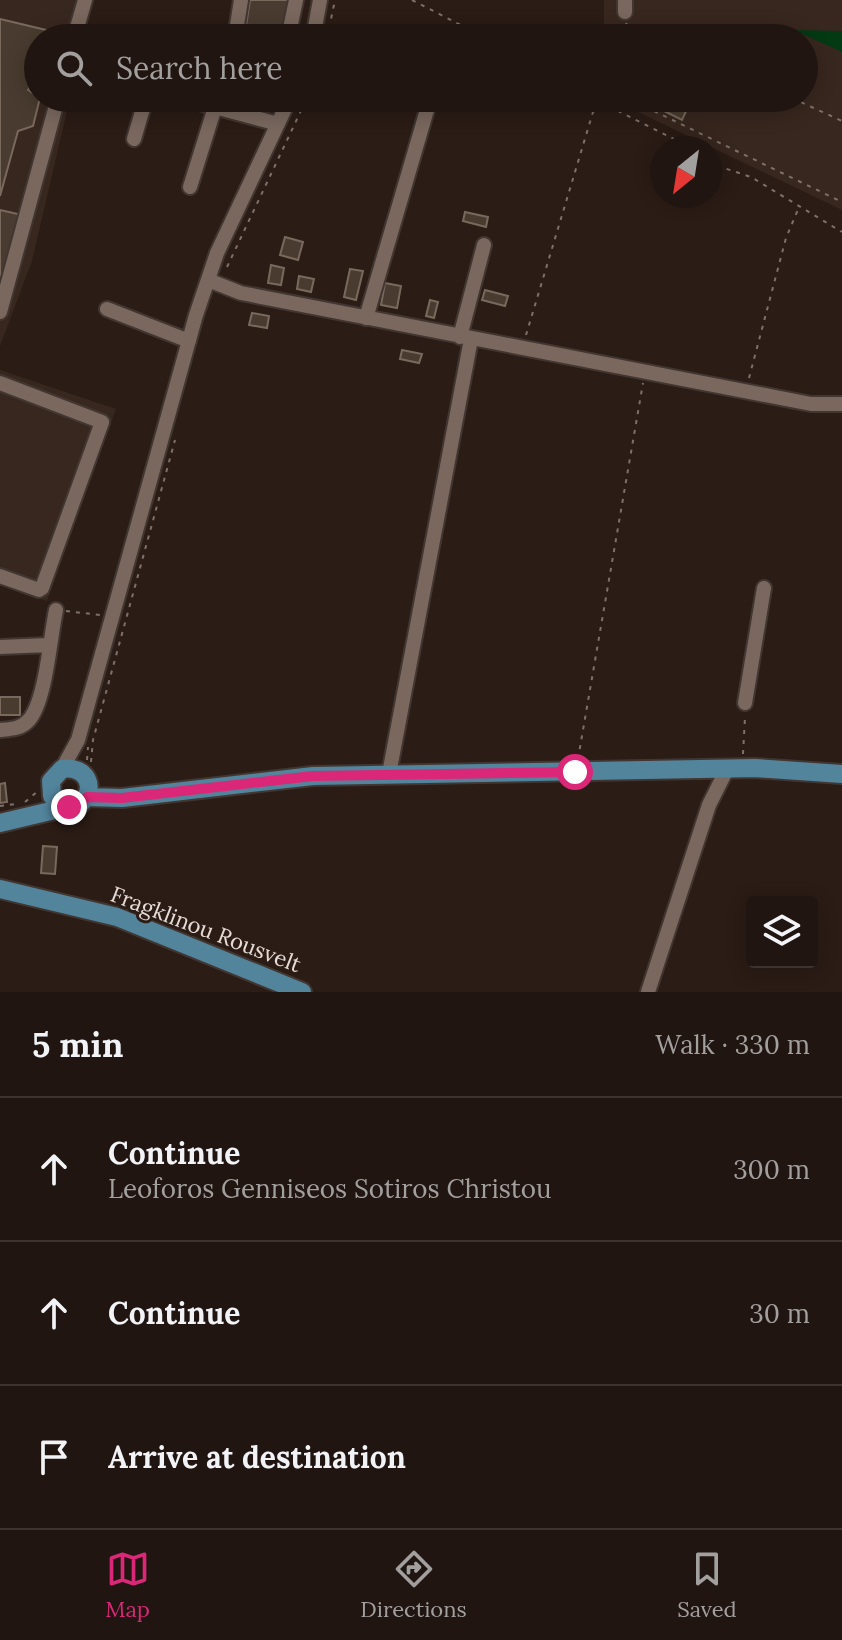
<!DOCTYPE html>
<html lang="en">
<head>
<meta charset="utf-8">
<style>
	:root { --surface:#201510; --page:#281e19; --text:#f1f3f6; --muted:#a29f9f; --line:#3d3430; --accent:#db2777 }
	body { margin:0; font-family:Lora,serif; background:var(--page); color:var(--text) }
	.controls { position:absolute; right:24px; bottom:24px; display:grid; overflow:hidden; border-radius:8px; box-shadow:0 4px 20px #0003 }
	.controls button { width:72px; height:72px; display:grid; place-items:center; padding:0; border:0; border-bottom:2px solid var(--line); background:var(--surface); color:var(--text); font:40px sans-serif }
	.compass { position:absolute; left:650px; top:136px; width:72px; height:72px; border-radius:50%; background:var(--surface); box-shadow:0 4px 20px #0003; rotate:210deg }
	.stop { position:absolute; width:24px; height:24px; margin:-18px; border:6px solid #db2777; border-radius:50%; background:#fff }
	.stop.end { background:#db2777; border-color:#fff; box-shadow:0 2px 8px #0008 }
	.list { margin:0; padding:0; list-style:none }
	h2 { display:flex; justify-content:space-between; align-items:center; height:104px; margin:0; padding:0 32px; font-size:34px }
	h2 small { font-size:26px; font-weight:400; color:var(--muted) }
	.list li { display:grid; grid-template-columns:52px 1fr auto; gap:24px; align-items:center; box-sizing:border-box; height:144px; padding:0 32px; border-top:2px solid var(--line) }
	.list b { display:block; font-size:30px; white-space:nowrap }
	.list p { margin:0; font-size:26px; white-space:nowrap; color:var(--muted) }
	.list em { font-size:26px; font-style:normal; color:var(--muted) }
	.icon { flex:none; width:44px; height:44px; fill:none; stroke:currentColor; stroke-width:2; stroke-linecap:round; stroke-linejoin:round }
	.map { position:relative; flex:none; width:842px; height:992px; overflow:hidden }
	.search { position:absolute; background:var(--surface); box-shadow:0 4px 20px #0003; left:24px; right:24px; top:24px; height:88px; display:flex; align-items:center; gap:20px; box-sizing:border-box; padding:0 28px; border-radius:44px; color:var(--muted); font-size:30px }
	.sheet { height:536px; background:var(--surface) }
	nav { display:flex; justify-content:space-around; align-items:center; box-sizing:border-box; height:112px; border-top:2px solid var(--line); background:var(--surface); font-size:22px; color:var(--muted) }
	nav a { display:grid; justify-items:center; gap:4px }
	nav .on { color:var(--accent) }
	.map>svg:first-child { display:block }
	.commercial { fill:#38271f }
	.green { fill:#033913 }
	.building { fill:#493b2f; stroke:#79695d; stroke-width:2 }
	.lines { fill:none; stroke-linecap:round; stroke-linejoin:round }
	.minor-casing { stroke:#413631; stroke-width:18 }
	.major-casing { stroke:#413631; stroke-width:22 }
	.path { stroke:#7e716b; stroke-width:2; stroke-dasharray:4 6; stroke-linecap:butt }
	.minor { stroke:#7a685e; stroke-width:14 }
	.major { stroke:#52849c; stroke-width:18 }
	.route { stroke:#db2777; stroke-width:10 }
	.labels { text-anchor:middle; stroke-width:6; stroke-linejoin:round; paint-order:stroke }
	.street-label { font-size:22px; fill:#e6dbd6; stroke:#2b1c15 }
</style>
</head>
<body>
<div class="map">
<svg width="842" height="992" viewBox="0 0 842 992">
	<rect width="100%" height="100%" fill="#2b1c15"/>
	<!-- commercial -->
	<path class="commercial" d="M0 0H93L84 38H38V98H70L32 261 0 346Z
		M604 0H842V210L609 98H804V38H604Z
		M0 370 116 409 47 601 0 585Z"/>
	<!-- green -->
	<path class="green" d="M794 30 842 31V52Z"/>
	<!-- building -->
	<path class="building" d="M250 0H289L282 38 245 32Z
		M0 19 46 30 50 35 38 38V74L28 90 40 98 33 126 18 131 0 196Z
		M648 98H692L682 120 646 102Z
		M0 210 22 215 0 280Z
		M465 212 488 217 486 227 463 221Z
		M285 237 303 242 298 260 280 255Z
		M271 265 284 268 281 285 268 283Z
		M350 269 363 271 356 300 344 297Z
		M299 276 314 279 311 292 297 289Z
		M385 283 401 286 397 308 381 305Z
		M485 290 508 296 505 306 482 300Z
		M430 300 438 302 434 318 426 316Z
		M252 313 269 316 267 328 249 325Z
		M402 350 422 354 419 363 400 359Z
		M0 697H20V715H0Z
		M5 783 7 802 0 803V784Z
		M43 846 57 847 55 874 41 873Z"/>
	<g class="lines">
		<!-- minor casing -->
		<g class="minor-casing">
			<path id="minor" d="M625 12V0
				M74 38 85 0
				M235 38 241 0
				M288 38 296 0
				M313 38 320 0
				M181 98 278 124
				M134 139 146 98
				M190 187 215 107
				M208 280 241 293 811 404H842
				M107 309 189 341
				M0 312 58 98
				M366 318 429 103 426 98
				M460 337 484 245
				M0 383 102 422 42 588 39 590 0 576
				M0 647 48 645
				M745 703 764 588
				M0 730C11 729 21 729 29 720 46 700 50 638 56 610
				M62 769 78 740 196 315 217 253 290 98
				M389 774 471 339
				M648 992 709 805 727 769"/>
		</g>
		<!-- major casing -->
		<g class="major-casing">
			<path id="major" d="M87 797 122 798 313 776 755 768 842 774
				M0 823 80 804C98 788 86 765 62 769L51 781 52 796 64 806
				M0 889 117 917 302 992"/>
		</g>
		<!-- path -->
		<path class="path" d="M412 0 486 38
			M626 23 632 36
			M633 35 644 38
			M327 38 335 0
			M647 38 654 34 663 38
			M627 98 842 202
			M792 98 842 121
			M710 159 715 165 751 177 842 232
			M227 267 307 98
			M526 335 593 112 600 107 612 108 692 148
			M749 378 786 238 799 207
			M66 611 100 615
			M743 754 745 717
			M578 759 643 383
			M87 760 88 747
			M91 762 93 740 175 440
			M25 802 38 791
			M0 806 15 804"/>
		<!-- minor -->
		<use href="#minor" class="minor"/>
		<!-- major -->
		<use href="#major" class="major"/>
	</g>
	<g class="lines">
		<!-- route -->
		<path class="route" d="M69 807 80 804 87 797 122 798 313 776 575 772"/>
	</g>
	<g class="labels">
		<!-- street labels -->
		<g class="street-label">
			<text transform="translate(206 929) rotate(21)" y="8">Fragklinou Rousvelt</text>
		</g>
	</g>
</svg>
<div class="controls">
<button><svg class="icon" aria-label="layers" viewBox="0 0 24 24"><path d="M12 4l9 5-9 5-9-5zM3 14l9 5 9-5"/></svg></button>
</div>
<svg class="compass" viewBox="-18 -18 36 36"><path d="M0-13l5 13h-10z" fill="#e53935"/><path d="M0 13l5-13h-10z" fill="#a29f9f"/></svg>
<div class="stop" style="left:575px;top:772px"></div>
<div class="stop end" style="left:69px;top:807px"></div>
<div class="search"><svg class="icon" aria-label="search" viewBox="0 0 24 24"><circle cx="10" cy="10" r="6"/><path d="M15 15l6 6"/></svg>Search here</div>
</div>
<section class="sheet">
<h2>5 min<small>Walk · 330 m</small></h2>
<ul class="list">
<li><svg class="icon" aria-label="ahead" viewBox="0 0 24 24"><path d="M12 20V5M6 11l6-6 6 6"/></svg><div><b>Continue</b><p>Leoforos Genniseos Sotiros Christou</p></div><em>300 m</em></li>
<li><svg class="icon" aria-label="ahead" viewBox="0 0 24 24"><path d="M12 20V5M6 11l6-6 6 6"/></svg><div><b>Continue</b></div><em>30 m</em></li>
<li><svg class="icon" aria-label="arrive" viewBox="0 0 24 24"><path d="M6 21V4h12l-3 4 3 4H6"/></svg><div><b>Arrive at destination</b></div></li>
</ul>
</section>
<nav>
<a class="on"><svg class="icon" aria-label="map" viewBox="0 0 24 24"><path d="M3 6l6-2 6 2 6-2v14l-6 2-6-2-6 2zM9 4v14M15 6v14"/></svg>Map</a>
<a><svg class="icon" aria-label="directions" viewBox="0 0 24 24"><path d="M12 3l9 9-9 9-9-9zM9 14v-3h6M13 9l2 2-2 2"/></svg>Directions</a>
<a><svg class="icon" aria-label="saved" viewBox="0 0 24 24"><path d="M7 4h10v16l-5-4-5 4z"/></svg>Saved</a>
</nav>
</body>
</html>
